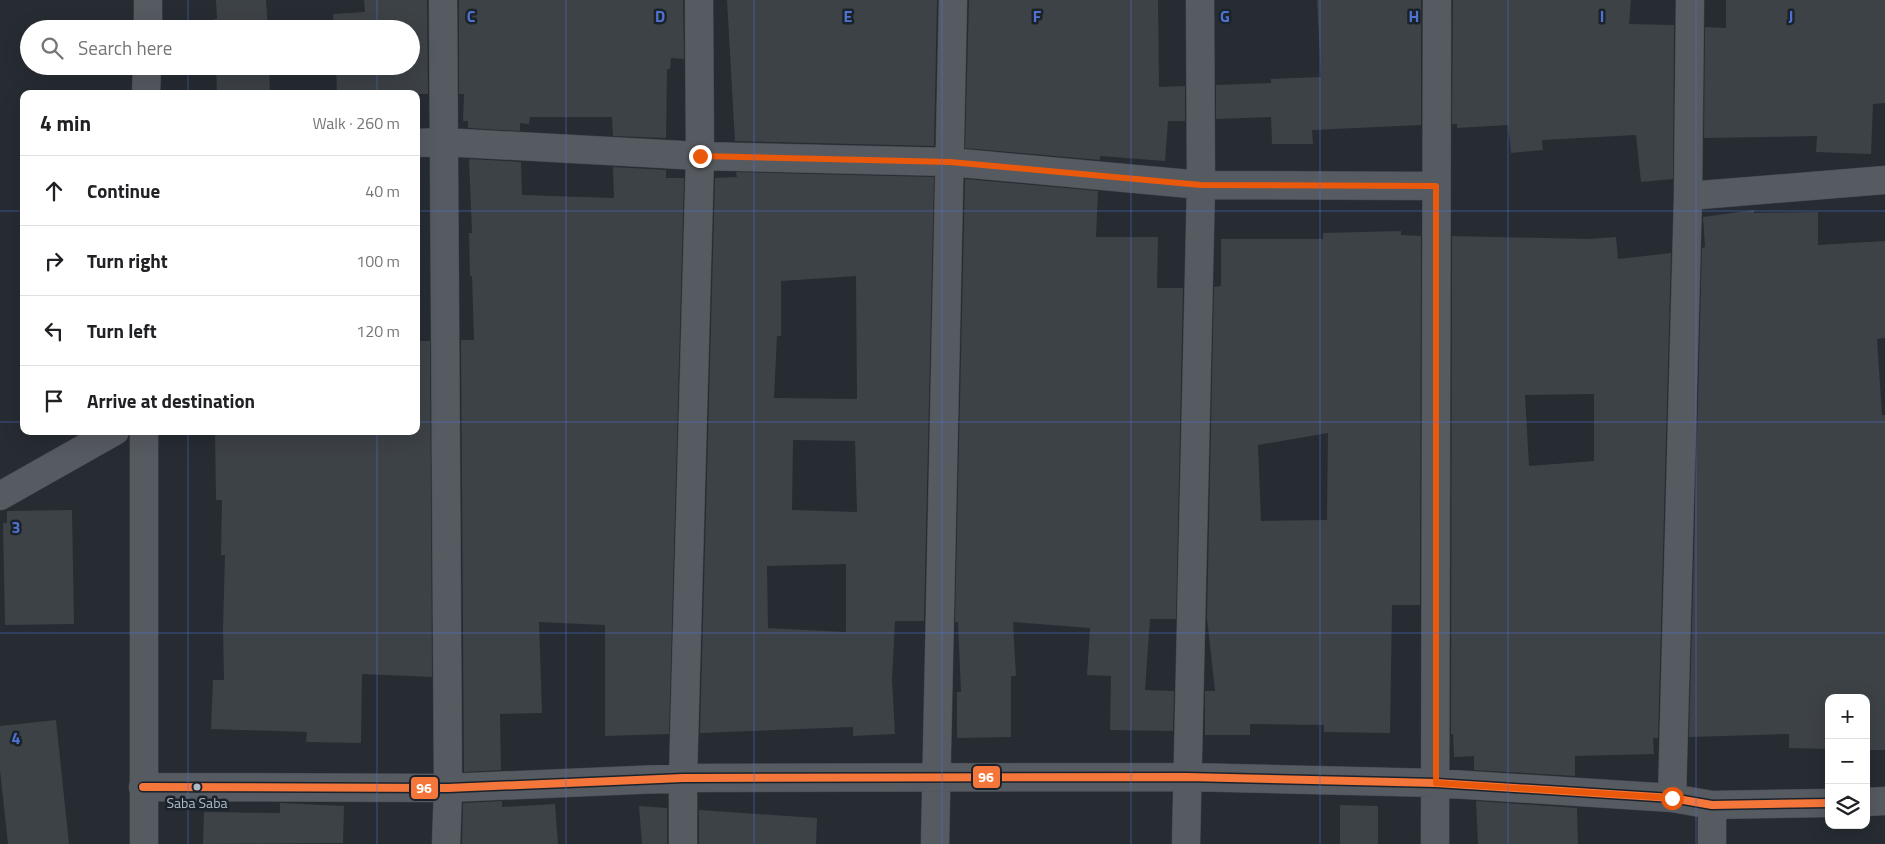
<!DOCTYPE html>
<html lang="en">
<head>
<meta charset="utf-8">
<style>
	:root { --surface:#fff; --page:#f6f6f6; --text:#202124; --muted:#757577; --line:#e0e0e0 }
	body { margin:0; font-family:"Titillium Web",sans-serif; background:var(--page); color:var(--text) }
	.controls { position:absolute; right:15px; bottom:15px; display:grid; overflow:hidden; border-radius:10px; box-shadow:0 5px 20px #0002 }
	.controls button { width:45px; height:45px; display:grid; place-items:center; padding:0; border:0; border-bottom:1px solid var(--line); background:var(--surface); color:var(--text); font:25px sans-serif }
	.stop { position:absolute; width:15px; height:15px; margin:-11px; border:4px solid #ea580c; border-radius:50%; background:#fff }
	.stop.end { background:#ea580c; border-color:#fff; box-shadow:0 1px 5px #0008 }
	.list { margin:0; padding:0; list-style:none }
	h2 { display:flex; justify-content:space-between; align-items:center; height:65px; margin:0; padding:0 20px; font-size:21px }
	h2 small { font-size:16px; font-weight:400; color:var(--muted) }
	.list li { display:grid; grid-template-columns:32px 1fr auto; gap:15px; align-items:center; box-sizing:border-box; height:70px; padding:0 20px; border-top:1px solid var(--line) }
	.list b { display:block; font-size:19px; white-space:nowrap }
	.list em { font-size:16px; font-style:normal; color:var(--muted) }
	.icon { flex:none; width:28px; height:28px; fill:none; stroke:currentColor; stroke-width:2; stroke-linecap:round; stroke-linejoin:round }
	.map { position:relative; flex:none; width:1885px; height:844px; overflow:hidden }
	.search { position:absolute; background:var(--surface); box-shadow:0 5px 20px #0002; left:20px; top:20px; width:400px; height:55px; display:flex; align-items:center; gap:12px; box-sizing:border-box; padding:0 18px; border-radius:28px; color:var(--muted); font-size:19px }
	.panel { position:absolute; background:var(--surface); box-shadow:0 5px 20px #0002; left:20px; top:90px; width:400px; height:345px; border-radius:10px }
	.map>svg:first-child { display:block }
	.building { fill:#3d4247; fill-rule:evenodd }
	.lines { fill:none; stroke-linecap:round; stroke-linejoin:round }
	.minor-casing { stroke:#44484d; stroke-width:29 }
	.minor { stroke:#565a61; stroke-width:28 }
	.bus-1-casing { stroke:#1a232c; stroke-width:11 }
	.bus-1 { stroke:#f5763a; stroke-width:8 }
	.route { stroke:#ea580c; stroke-width:6 }
	.grid { fill:none; stroke:#5073d1; stroke-width:1; stroke-opacity:0.55 }
	.bus-dot { fill:#afb9c4; stroke:#1a232c; stroke-width:2 }
	.labels { text-anchor:middle; stroke-width:5; stroke-linejoin:round; paint-order:stroke }
	.bus-label { font-size:14px; fill:#afb9c4; stroke:#1a232c }
	.grid-label { font-size:16px; text-anchor:middle; font-weight:bold; fill:#5073d1; stroke:#1a232c; stroke-width:5; stroke-linejoin:round; paint-order:stroke }
	.line-badge { stroke:#1a232c; stroke-width:2 }
	.badge-label { font-size:14px; text-anchor:middle; font-weight:bold; fill:#fff }
</style>
</head>
<body>
<div class="map">
<svg width="1885" height="844" viewBox="0 0 1885 844">
	<rect width="100%" height="100%" fill="#262c32"/>
	<!-- building -->
	<path class="building" d="M216 0H266L268 29H214V19H217Z
		M364 0H427L428 94H337L336 66H411V29H334L333 14 365 12Z
		M459 0H683L684 59 671 58 670 69H667L666 138 613 136 612 117H530L529 124 520 123V131L468 128V121H463L464 94H459Z
		M727 0H937L934 146 735 141Z
		M969 0H1158L1159 87 1185 86V121H1168L1165 161 1100 156V160L965 148Z
		M1317 0H1421V125L1312 130 1313 144H1272L1271 117 1216 119V85L1271 83V79L1321 77Z
		M1453 0H1631L1629 24 1674 25 1673 179 1641 182 1636 135 1542 140 1543 150 1511 153 1508 125 1457 128V124H1452Z
		M1726 0H1885V103L1873 104 1871 154 1816 152 1817 136 1704 138 1705 27 1726 28Z
		M216 66H269L270 94H217Z
		M469 159 521 162 522 195 614 198 613 167 666 170V178H684L669 734 605 736V625L539 622 542 713 500 714 501 770 464 772 461 340H474L472 276H470L469 233H472Z
		M736 172 934 177 924 621H895L892 679 895 734 853 736V727L700 733 715 178 737 177ZM856 276 857 399 774 398 777 336H781V281ZM793 440 855 441 857 512 792 510ZM846 564V632L768 628 767 566Z
		M965 179 1098 191 1096 237H1158L1157 288H1183L1176 619H1150L1145 690 1174 691 1173 731 1110 730 1111 676 1087 675 1090 628 1013 622 1016 676H1011V737L957 738V692H961L958 622H955Z
		M1754 210V213L1818 212V245L1885 241V338L1877 339 1882 415H1885V750H1866V698H1829V749L1789 748V734L1689 737 1702 248 1705 247 1703 217Z
		M1401 231V235L1421 236 1420 605H1392L1390 733 1324 732V725L1250 724V735H1205V691H1215L1207 618 1214 287 1221 286V239H1323V233ZM1328 433 1327 520 1261 521 1258 445Z
		M1452 236 1588 239 1616 237 1618 259 1671 253 1658 738H1653L1654 754 1575 756V776L1474 770V756L1454 757 1453 734H1451ZM1594 394V461L1529 466 1525 395Z
		M416 341H430L432 677 362 674 361 743 306 742 307 732 211 729 213 680H224L223 628 225 555H221L222 500H216L215 431H416Z
		M72 510 74 624 5 625 3 523H7V511Z
		M56 720 69 844H8L0 770V726Z
		M502 801V807L555 804 558 844H462L463 803Z
		M1476 801 1577 808 1578 844H1478Z
		M280 803 344 806 343 843 203 844 204 812 280 813Z
		M1340 805 1378 806V844H1340Z
		M639 806 667 808V844H642Z
		M699 810 817 818 816 844H699Z"/>
	<g class="lines">
		<!-- minor casing -->
		<g class="minor-casing">
			<path id="minor" d="M443 0 448 788 446 844
				M148 29V0
				M146 94 147 66
				M416 143 443 142 700 156 950 162 1201 185 1436 186
				M1688 196 1885 180
				M144 431V844
				M0 496 115 431
				M143 787 448 788 683 778 1187 777 1436 783 1672 798 1712 805 1829 803
				M1672 798 1688 196 1690 0
				M1866 802 1885 801
				M1712 805V844
				M683 844V778L700 156 699 0
				M935 844 953 0
				M1186 844 1201 185 1200 0
				M1435 844 1437 0"/>
		</g>
		<!-- minor -->
		<use href="#minor" class="minor"/>
		<!-- bus-1 casing -->
		<g class="bus-1-casing">
			<path id="bus-1" d="M143 787 448 788 683 778 1187 777 1436 783 1672 798 1712 805 1829 803"/>
		</g>
		<!-- bus-1 -->
		<use href="#bus-1" class="bus-1"/>
	</g>
	<g class="lines">
		<!-- route -->
		<path class="route" d="M700 156 950 162 1201 185 1436 186V783L1672 798"/>
	</g>
	<!-- grid -->
	<path class="grid" d="M188 0V29M377 0V29M566 0V844M754 0V844M942 0V844M1131 0V844M1320 0V844M1508 0V844M1696 0V844M188 66V94M377 66V94M0 211H24M416 211H1885M0 422H24M416 422H1885M188 431V844M377 431V844M0 633H1885"/>
	<!-- markers -->
	<circle class="bus-dot" cx="197" cy="787" r="4.5"/>
	<g class="labels">
		<!-- bus labels -->
		<g class="bus-label">
			<text x="197" y="808">Saba Saba</text>
		</g>
	</g>
	<g class="grid-label">
		<text x="471" y="22">C</text>
		<text x="660" y="22">D</text>
		<text x="848" y="22">E</text>
		<text x="1037" y="22">F</text>
		<text x="1225" y="22">G</text>
		<text x="1414" y="22">H</text>
		<text x="1602" y="22">I</text>
		<text x="1791" y="22">J</text>
		<text x="16" y="533">3</text>
		<text x="16" y="744">4</text>
	</g>
	<g class="line-badge">
		<rect x="972" y="765" width="29" height="24" rx="5" fill="#f5763a"/>
		<rect x="410" y="776" width="29" height="24" rx="5" fill="#f5763a"/>
	</g>
	<g class="badge-label">
		<text x="986" y="782">96</text>
		<text x="424" y="793">96</text>
	</g>
</svg>
<div class="controls">
<button>+</button>
<button>−</button>
<button><svg class="icon" aria-label="layers" viewBox="0 0 24 24"><path d="M12 4l9 5-9 5-9-5zM3 14l9 5 9-5"/></svg></button>
</div>
<div class="stop" style="left:1672px;top:798px"></div>
<div class="stop end" style="left:700px;top:156px"></div>
<div class="search"><svg class="icon" aria-label="search" viewBox="0 0 24 24"><circle cx="10" cy="10" r="6"/><path d="M15 15l6 6"/></svg>Search here</div>
<section class="panel">
<h2>4 min<small>Walk · 260 m</small></h2>
<ul class="list">
<li><svg class="icon" aria-label="ahead" viewBox="0 0 24 24"><path d="M12 20V5M6 11l6-6 6 6"/></svg><div><b>Continue</b></div><em>40 m</em></li>
<li><svg class="icon" aria-label="right" viewBox="0 0 24 24"><path d="M7 20v-9h11M14 6l5 5-5 5"/></svg><div><b>Turn right</b></div><em>100 m</em></li>
<li><svg class="icon" aria-label="left" viewBox="0 0 24 24"><path d="M17 20v-9H6M10 6l-5 5 5 5"/></svg><div><b>Turn left</b></div><em>120 m</em></li>
<li><svg class="icon" aria-label="arrive" viewBox="0 0 24 24"><path d="M6 21V4h12l-3 4 3 4H6"/></svg><div><b>Arrive at destination</b></div></li>
</ul>
</section>
</div>
</body>
</html>
